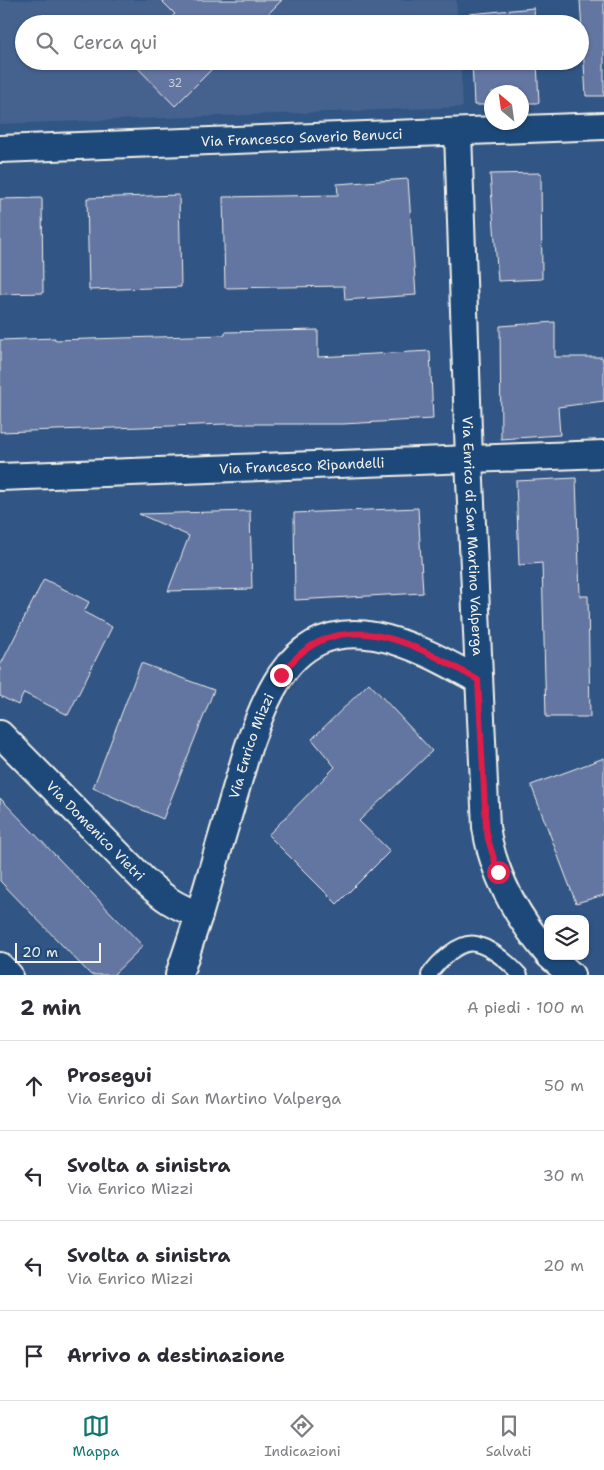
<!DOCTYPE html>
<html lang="it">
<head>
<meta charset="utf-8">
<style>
	:root { --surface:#fff; --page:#f2f2f3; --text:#2b2b33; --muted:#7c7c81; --line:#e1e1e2; --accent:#0f766e }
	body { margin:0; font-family:"Shantell Sans",sans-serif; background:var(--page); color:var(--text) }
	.controls { position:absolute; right:15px; bottom:15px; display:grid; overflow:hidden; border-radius:10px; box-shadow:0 1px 4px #0004 }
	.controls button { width:45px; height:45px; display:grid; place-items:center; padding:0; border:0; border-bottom:1px solid var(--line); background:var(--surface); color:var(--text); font:25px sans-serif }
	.compass { position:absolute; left:484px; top:85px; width:45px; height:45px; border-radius:50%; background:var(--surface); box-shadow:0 1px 4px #0004; rotate:331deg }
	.scale { position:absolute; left:15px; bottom:12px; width:86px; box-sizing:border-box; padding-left:5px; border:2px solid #f4f1e8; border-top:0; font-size:14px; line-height:18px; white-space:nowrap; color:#f4f1e8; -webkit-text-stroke:4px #1f4a7a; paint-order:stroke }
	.stop { position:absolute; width:15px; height:15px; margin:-11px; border:4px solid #e11d48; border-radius:50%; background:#fff }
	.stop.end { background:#e11d48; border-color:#fff; box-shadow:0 1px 5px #0008 }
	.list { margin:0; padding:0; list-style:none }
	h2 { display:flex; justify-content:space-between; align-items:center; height:65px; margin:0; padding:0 20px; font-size:21px }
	h2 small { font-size:16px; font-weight:400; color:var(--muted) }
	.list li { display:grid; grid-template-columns:32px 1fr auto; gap:15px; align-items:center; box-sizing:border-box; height:90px; padding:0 20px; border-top:1px solid var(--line) }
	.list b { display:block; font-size:19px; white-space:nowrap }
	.list p { margin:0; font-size:16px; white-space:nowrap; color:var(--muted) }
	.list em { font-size:16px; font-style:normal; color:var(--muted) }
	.icon { flex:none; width:28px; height:28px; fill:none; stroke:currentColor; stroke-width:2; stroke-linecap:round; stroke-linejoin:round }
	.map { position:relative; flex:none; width:604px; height:975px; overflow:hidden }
	.search { position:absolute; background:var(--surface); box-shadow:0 1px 4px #0004; left:15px; right:15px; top:15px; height:55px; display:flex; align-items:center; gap:12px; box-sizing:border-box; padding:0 18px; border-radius:28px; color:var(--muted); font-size:19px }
	.sheet { height:425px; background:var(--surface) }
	nav { display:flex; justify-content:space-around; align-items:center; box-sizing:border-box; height:70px; border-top:1px solid var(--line); background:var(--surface); font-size:14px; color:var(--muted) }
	nav a { display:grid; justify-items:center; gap:2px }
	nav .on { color:var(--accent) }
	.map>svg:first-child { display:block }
	.built { fill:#44628f }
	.building { fill:#6376a2; stroke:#f4f1e8 }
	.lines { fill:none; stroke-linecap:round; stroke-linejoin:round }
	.lane-casing { stroke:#f4f1e8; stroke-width:18 }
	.street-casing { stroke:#f4f1e8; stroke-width:30 }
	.lane { stroke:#1f4a7a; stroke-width:14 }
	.street { stroke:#1f4a7a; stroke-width:26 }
	.route { stroke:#e11d48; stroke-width:6 }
	.labels { text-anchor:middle; stroke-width:5; stroke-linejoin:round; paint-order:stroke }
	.number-label { font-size:11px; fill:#d0d2d6 }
	.street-label { font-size:14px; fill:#f4f1e8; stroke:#1f4a7a }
</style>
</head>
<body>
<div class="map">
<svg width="604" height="975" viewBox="0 0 604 975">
	<rect width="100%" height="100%" fill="#315584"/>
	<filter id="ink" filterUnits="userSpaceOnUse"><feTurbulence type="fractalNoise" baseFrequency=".02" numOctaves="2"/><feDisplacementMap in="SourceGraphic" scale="10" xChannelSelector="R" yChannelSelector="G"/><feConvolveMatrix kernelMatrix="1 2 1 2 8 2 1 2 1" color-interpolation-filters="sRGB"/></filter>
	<g filter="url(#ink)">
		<!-- built -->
		<path class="built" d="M0 0H456L458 24H24V61H460L463 107 0 124Z"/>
		<!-- building -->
		<path class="building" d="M161 0H282L258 24H164L175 14Z
			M580 0H604V96H586Z
			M534 8 535 24H469V14Z
			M131 61H220L175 106Z
			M472 61H537L539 103H522V92H492V105H474Z
			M541 173 542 279 498 281 490 174Z
			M408 179 416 295 345 300 344 286 225 288 223 197 338 195 337 184Z
			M179 195 181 287 89 290 87 198Z
			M42 198 43 293 0 294V199Z
			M555 322V357H602L604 367V401L558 407 560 435 501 439 500 326Z
			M318 330V357L430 351 433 419 343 424H226L0 432V340L55 338V340L225 335V332Z
			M576 478 580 596H588L590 717H546L542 563 519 565 516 481Z
			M418 508 423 593 295 600 294 513Z
			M250 511 252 589 168 591 189 536 139 514Z
			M44 579 89 602 84 612 112 627 68 715 24 693 18 705 0 696V666Z
			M141 663 214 690 163 819 93 788Z
			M369 683 432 751 359 821 390 851 337 904 268 835 335 767 312 739Z
			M604 758V895L576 903 531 785Z
			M0 798 143 946 113 975H91L0 881Z"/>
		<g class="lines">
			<!-- lane casing -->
			<g class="lane-casing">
				<path id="lane" d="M429 975C437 963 459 940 476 944 494 949 508 962 520 975"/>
			</g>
			<!-- street casing -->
			<g class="street-casing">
				<g id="street">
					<path id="s1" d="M458 132 469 459 486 827C493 875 517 917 548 954"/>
					<path id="s2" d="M0 149 604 126"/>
					<path id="s3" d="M0 477 604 454"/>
					<path id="s4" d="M0 734 145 881C165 899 173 905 199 915"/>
					<path d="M550 956 571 975"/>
					<path d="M0 966 9 975"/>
					<path id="s5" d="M179 975 199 915 248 748C257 723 266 697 281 675 333 599 417 646 478 680"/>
				</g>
			</g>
			<!-- lane -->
			<use href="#lane" class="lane"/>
			<!-- street -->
			<use href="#street" class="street"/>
		</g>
	</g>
	<g class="lines" filter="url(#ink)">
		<!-- route -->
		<path class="route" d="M281 675C289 665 297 655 308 648 362 611 430 653 478 680L486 827 488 839 498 872"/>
	</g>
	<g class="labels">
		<!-- number labels -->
		<g class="number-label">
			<text x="175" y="87">32</text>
		</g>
		<!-- street labels -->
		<g class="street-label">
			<text dy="5" stroke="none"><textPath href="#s2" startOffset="302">Via Francesco Saverio Benucci</textPath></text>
			<text dy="5" stroke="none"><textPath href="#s3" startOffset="302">Via Francesco Ripandelli</textPath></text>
			<text dy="5" stroke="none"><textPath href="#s1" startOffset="404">Via Enrico di San Martino Valperga</textPath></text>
			<text dy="5" stroke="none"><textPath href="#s5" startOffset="240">Via Enrico Mizzi</textPath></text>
			<text dy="5" stroke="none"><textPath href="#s4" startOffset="136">Via Domenico Vietri</textPath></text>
		</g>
	</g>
</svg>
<div class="controls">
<button><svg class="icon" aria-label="layers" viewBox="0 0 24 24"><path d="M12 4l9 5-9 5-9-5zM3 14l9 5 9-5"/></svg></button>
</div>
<svg class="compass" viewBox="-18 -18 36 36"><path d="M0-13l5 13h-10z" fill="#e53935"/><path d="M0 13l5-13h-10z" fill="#7c7c81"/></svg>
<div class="scale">20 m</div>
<div class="stop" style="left:498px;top:872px"></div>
<div class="stop end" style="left:281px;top:675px"></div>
<div class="search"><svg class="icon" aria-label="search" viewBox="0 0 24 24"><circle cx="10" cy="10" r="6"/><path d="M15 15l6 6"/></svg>Cerca qui</div>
</div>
<section class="sheet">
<h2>2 min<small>A piedi · 100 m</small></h2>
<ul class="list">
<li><svg class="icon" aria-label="ahead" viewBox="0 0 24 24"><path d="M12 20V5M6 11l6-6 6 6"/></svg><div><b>Prosegui</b><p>Via Enrico di San Martino Valperga</p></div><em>50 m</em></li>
<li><svg class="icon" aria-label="left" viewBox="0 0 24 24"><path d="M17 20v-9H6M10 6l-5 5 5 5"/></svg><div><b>Svolta a sinistra</b><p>Via Enrico Mizzi</p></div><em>30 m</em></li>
<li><svg class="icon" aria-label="left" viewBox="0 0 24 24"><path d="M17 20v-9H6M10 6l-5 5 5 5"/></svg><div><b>Svolta a sinistra</b><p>Via Enrico Mizzi</p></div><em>20 m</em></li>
<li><svg class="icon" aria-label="arrive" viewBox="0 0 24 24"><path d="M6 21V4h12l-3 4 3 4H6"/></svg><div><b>Arrivo a destinazione</b></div></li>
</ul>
</section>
<nav>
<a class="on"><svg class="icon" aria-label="map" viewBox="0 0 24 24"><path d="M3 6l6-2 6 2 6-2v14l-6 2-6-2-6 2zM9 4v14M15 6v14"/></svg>Mappa</a>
<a><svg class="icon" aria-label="directions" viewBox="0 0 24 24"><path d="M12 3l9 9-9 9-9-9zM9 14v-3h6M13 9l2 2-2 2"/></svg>Indicazioni</a>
<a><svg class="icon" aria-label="saved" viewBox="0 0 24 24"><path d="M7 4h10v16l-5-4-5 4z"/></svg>Salvati</a>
</nav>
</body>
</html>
